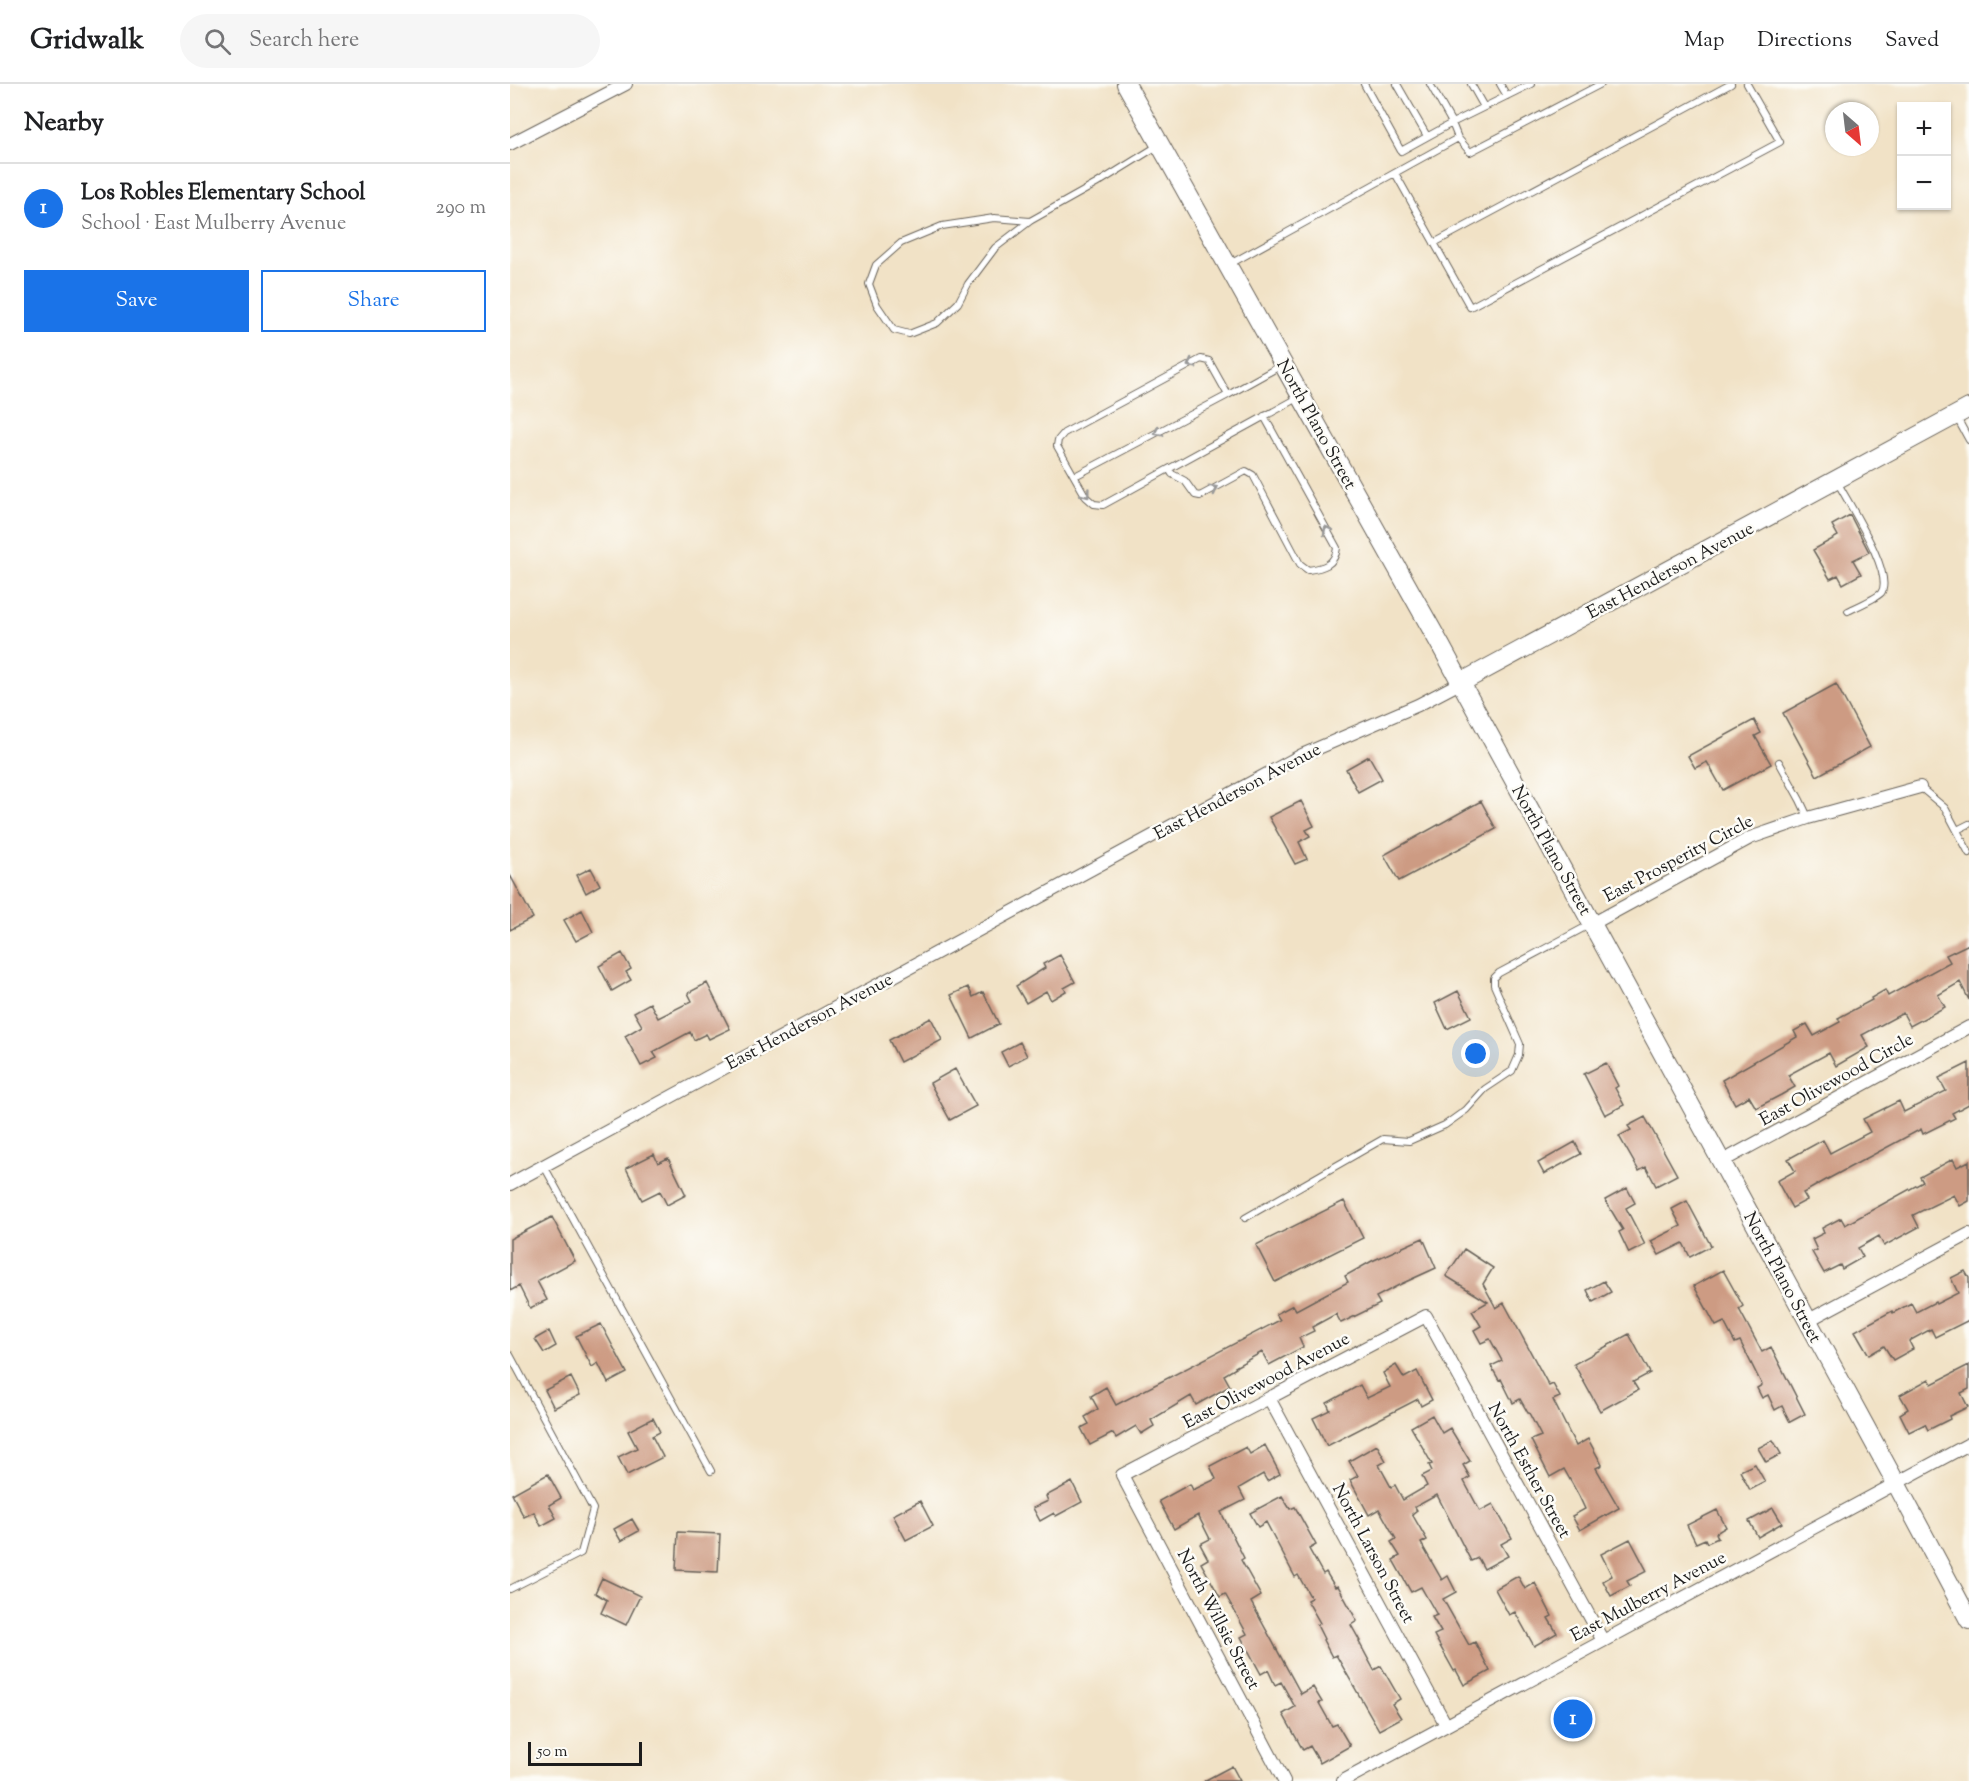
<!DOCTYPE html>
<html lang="en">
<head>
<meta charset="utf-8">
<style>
	:root { --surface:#fff; --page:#f6f6f6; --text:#202124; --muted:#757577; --line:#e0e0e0; --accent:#1a73e8 }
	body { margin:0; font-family:"Sorts Mill Goudy",serif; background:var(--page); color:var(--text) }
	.controls { position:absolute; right:18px; top:18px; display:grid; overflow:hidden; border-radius:0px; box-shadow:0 2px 4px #0004 }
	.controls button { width:54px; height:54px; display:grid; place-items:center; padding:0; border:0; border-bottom:2px solid var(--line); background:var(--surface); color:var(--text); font:30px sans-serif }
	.compass { position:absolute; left:1315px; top:18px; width:54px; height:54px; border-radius:50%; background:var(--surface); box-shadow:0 2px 4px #0004; rotate:152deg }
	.scale { position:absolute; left:18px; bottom:15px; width:114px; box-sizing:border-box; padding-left:6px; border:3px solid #1c1c1c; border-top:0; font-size:16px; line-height:21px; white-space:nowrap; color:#1c1c1c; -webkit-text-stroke:4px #fdfcf7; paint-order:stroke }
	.you { position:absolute; left:966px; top:970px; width:21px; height:21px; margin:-15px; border:4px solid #fff; border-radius:50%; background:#1a73e8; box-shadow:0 0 0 9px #1a73e833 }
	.badge { display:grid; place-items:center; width:39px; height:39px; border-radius:50%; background:var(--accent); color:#fff; font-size:20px; font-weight:700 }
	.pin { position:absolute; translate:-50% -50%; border:3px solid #fff; box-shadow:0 2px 6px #0006 }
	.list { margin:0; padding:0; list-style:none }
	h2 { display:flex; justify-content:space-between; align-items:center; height:78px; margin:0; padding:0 24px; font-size:26px }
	h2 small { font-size:20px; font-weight:400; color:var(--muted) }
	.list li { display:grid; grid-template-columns:39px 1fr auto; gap:18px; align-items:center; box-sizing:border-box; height:90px; padding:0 24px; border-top:2px solid var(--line) }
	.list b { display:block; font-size:22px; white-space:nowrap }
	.list p { margin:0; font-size:20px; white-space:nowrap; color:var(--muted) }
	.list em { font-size:20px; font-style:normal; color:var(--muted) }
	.actions { display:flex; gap:12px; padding:18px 24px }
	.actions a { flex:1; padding:14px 0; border:2px solid var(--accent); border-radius:0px; text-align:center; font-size:21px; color:var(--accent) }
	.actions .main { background:var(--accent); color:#fff }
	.icon { flex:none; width:33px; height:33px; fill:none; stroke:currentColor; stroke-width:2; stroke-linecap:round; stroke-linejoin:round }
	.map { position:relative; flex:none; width:1459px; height:1697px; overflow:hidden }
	header { display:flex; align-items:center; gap:36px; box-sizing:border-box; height:84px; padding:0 30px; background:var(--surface); border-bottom:2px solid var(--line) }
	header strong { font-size:28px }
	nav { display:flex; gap:33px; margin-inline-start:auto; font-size:21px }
	.search { width:420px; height:54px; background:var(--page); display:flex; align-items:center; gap:15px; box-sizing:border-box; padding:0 21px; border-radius:33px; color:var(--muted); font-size:22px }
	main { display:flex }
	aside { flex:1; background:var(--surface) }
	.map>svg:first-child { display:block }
	.building { fill:#cd9b83 }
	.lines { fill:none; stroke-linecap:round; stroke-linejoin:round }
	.lane-casing { stroke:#676158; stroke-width:8 }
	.street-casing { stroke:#676158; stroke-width:14 }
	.secondary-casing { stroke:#676158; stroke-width:20 }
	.lane { stroke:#fff; stroke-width:6 }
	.street { stroke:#fff; stroke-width:12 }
	.secondary { stroke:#fff; stroke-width:18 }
	.oneway { stroke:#999 }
	.labels { text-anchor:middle; stroke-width:5; stroke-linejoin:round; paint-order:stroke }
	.street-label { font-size:18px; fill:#1c1c1c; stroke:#fdfcf7 }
</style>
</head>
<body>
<header>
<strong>Gridwalk</strong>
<div class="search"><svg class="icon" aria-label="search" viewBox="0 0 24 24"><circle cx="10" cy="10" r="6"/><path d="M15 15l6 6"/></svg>Search here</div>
<nav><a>Map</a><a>Directions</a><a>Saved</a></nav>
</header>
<main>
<aside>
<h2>Nearby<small></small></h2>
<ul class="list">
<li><span class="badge">1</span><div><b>Los Robles Elementary School</b><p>School · East Mulberry Avenue</p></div><em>290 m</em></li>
</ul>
<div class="actions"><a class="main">Save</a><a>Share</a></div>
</aside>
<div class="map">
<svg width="1459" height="1697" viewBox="0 0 1459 1697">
	<rect width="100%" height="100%" fill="#fdfcf7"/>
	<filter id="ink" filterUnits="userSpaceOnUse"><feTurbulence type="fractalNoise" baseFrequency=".0167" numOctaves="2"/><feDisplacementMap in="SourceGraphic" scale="12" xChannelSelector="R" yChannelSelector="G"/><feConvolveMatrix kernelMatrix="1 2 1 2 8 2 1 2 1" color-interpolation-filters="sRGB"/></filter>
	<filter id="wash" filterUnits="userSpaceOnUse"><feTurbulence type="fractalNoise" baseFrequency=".008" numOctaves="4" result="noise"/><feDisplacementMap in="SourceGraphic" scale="24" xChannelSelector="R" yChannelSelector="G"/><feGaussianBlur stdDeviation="1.35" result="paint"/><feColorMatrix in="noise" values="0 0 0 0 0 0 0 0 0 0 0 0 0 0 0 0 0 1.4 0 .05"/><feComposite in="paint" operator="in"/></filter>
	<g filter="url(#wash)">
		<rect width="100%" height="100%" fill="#f1e2c6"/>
		<g id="blocks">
			<!-- building -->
			<path class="building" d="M1340 431 1359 468 1343 476 1351 490 1333 500 1328 491 1320 495 1303 466 1328 452 1322 441Z
				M1326 600 1360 663 1307 692 1273 629Z
				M1244 636 1251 649 1245 652 1261 680 1213 706 1197 678 1185 684 1178 672Z
				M859 672 872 695 848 708 836 685Z
				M791 717 804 742 796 746 800 752 789 758 797 775 785 780 759 733Z
				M971 717 986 745 889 797 874 771Z
				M81 784 90 801 76 809 67 791Z
				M0 791 23 834 0 846Z
				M72 826 83 848 66 857 54 836Z
				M1459 860V916L1450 898 1428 911 1435 923 1400 942 1393 929 1352 951 1359 963 1326 982 1319 969 1278 991 1285 1003 1271 1011 1246 1024 1239 1012 1225 1020 1212 996 1287 953 1284 947 1297 940 1304 952 1330 938 1328 934 1362 916 1361 914 1375 906 1378 912 1440 878 1436 871Z
				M112 869 121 885 116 888 121 896 102 907 89 882Z
				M550 871 565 898 554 904 556 907 541 916 536 907 516 919 506 902 535 884 533 880Z
				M197 899 220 945 199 955 196 950 184 956 180 948 143 968 147 974 131 982 115 952 132 942 124 928 140 919 148 934 182 917 178 909Z
				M458 903 463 913 473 908 489 940 462 954 441 911Z
				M948 907 961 933 937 945 925 919Z
				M421 934 432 956 390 978 379 956Z
				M510 958 517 972 498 982 491 968Z
				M1096 979 1108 1002 1105 1004 1114 1021 1095 1031 1074 990Z
				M1459 979V1020L1442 1029 1445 1034 1413 1050 1411 1045 1316 1096 1293 1109 1297 1116 1282 1124 1267 1097 1285 1087 1278 1075 1313 1056 1320 1069 1360 1048 1353 1035 1389 1017 1394 1028 1436 1007 1429 994Z
				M445 985 466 1022 440 1036 420 999Z
				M1135 1033 1167 1091 1146 1102 1136 1083 1129 1087 1109 1052 1121 1046 1118 1042Z
				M1065 1058 1071 1070 1034 1090 1028 1079Z
				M144 1070 148 1079 158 1074 176 1111 157 1121 150 1107 132 1116 116 1084Z
				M1443 1075 1447 1083 1459 1077V1117L1450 1122 1444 1111 1403 1131 1409 1143 1374 1162 1369 1152 1348 1164 1353 1173 1332 1185 1330 1181 1314 1189 1302 1168 1307 1166 1302 1155 1314 1149 1312 1144 1331 1134 1335 1141 1413 1098 1410 1093Z
				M1117 1104 1125 1119 1116 1124 1135 1161 1119 1169 1109 1148 1113 1146 1095 1116Z
				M834 1117 853 1154 765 1198 746 1161Z
				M1177 1117 1201 1162 1180 1173 1173 1159 1149 1171 1141 1157 1171 1142 1162 1125Z
				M42 1133 65 1177 27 1197 37 1216 20 1224 9 1202 0 1207V1155Z
				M913 1154 926 1184 891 1200 866 1213 870 1220 831 1239 826 1230 802 1243 804 1247 789 1254 793 1263 759 1281 752 1268 725 1283 726 1284 714 1291 720 1302 686 1321 681 1312 641 1336 644 1342 631 1350 626 1342 606 1354 603 1349 580 1361 571 1344 579 1340 575 1333 588 1325 581 1312 596 1303 606 1321 770 1236 766 1230 783 1221 786 1226 838 1198 835 1192 862 1177Z
				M954 1165 983 1184 973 1200 986 1224 994 1219 1039 1302 1043 1300 1050 1313 1043 1316 1066 1362 1078 1355 1092 1381 1086 1384 1109 1424 1070 1446 1062 1432 1075 1425 1069 1412 1054 1385 1040 1393 1021 1356 1031 1352 1019 1329H1018L1010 1315 1003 1319 991 1295 989 1296 981 1282 992 1277 980 1255 971 1259 964 1246 971 1242 962 1227 978 1218 936 1192Z
				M1213 1186 1233 1222 1229 1225 1252 1268 1261 1263 1295 1330 1280 1338 1272 1322 1265 1326 1258 1311 1252 1314 1247 1304 1252 1301 1230 1257 1225 1259 1214 1238 1206 1242 1184 1202Z
				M1455 1187 1459 1194V1236L1425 1253 1421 1245 1399 1257 1403 1265 1383 1276 1374 1262 1359 1271 1345 1247 1382 1227 1383 1229 1401 1219 1406 1228 1425 1218 1426 1220 1448 1209 1441 1194Z
				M1094 1197 1101 1208 1083 1218 1077 1206Z
				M91 1240 117 1289 98 1299 88 1279 82 1283 66 1252Z
				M39 1247 46 1262 34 1269 25 1255Z
				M1119 1250 1140 1289 1123 1298 1128 1306 1090 1327 1064 1280Z
				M886 1281 894 1294 907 1287 922 1316 911 1322 908 1315 817 1362 803 1334 820 1326 817 1319 850 1301 857 1314 880 1303 873 1289Z
				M1459 1281V1305L1451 1309 1458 1323 1439 1332 1440 1335 1418 1346 1415 1340 1399 1348 1390 1330 1398 1325 1390 1311 1419 1295 1422 1300Z
				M61 1293 70 1311 44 1324 35 1306Z
				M922 1331 932 1349 940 1344 960 1377 953 1381 960 1393 954 1397 970 1427 983 1420 1002 1454 991 1460 998 1472 974 1485 968 1474 961 1477 927 1411 905 1423 907 1426 902 1430 917 1456 911 1459 932 1496 938 1492 946 1508 933 1515 959 1561 965 1558 980 1587 954 1601 946 1586 944 1587 924 1551 931 1548 922 1533 927 1531 911 1503 901 1508 883 1476 890 1472 881 1458 886 1455 869 1425 859 1431 840 1396 848 1392 839 1377 867 1361 876 1377 869 1381 881 1403 885 1401 893 1416 917 1402 912 1392 922 1387 919 1381 922 1380 901 1343Z
				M143 1334 150 1348 142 1352 153 1373 117 1391 108 1373 127 1364 118 1347Z
				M1263 1356 1271 1370 1256 1378 1248 1364Z
				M755 1361 770 1390 757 1397 753 1390 729 1404 735 1416 711 1428 734 1474 731 1476 751 1512 741 1518 791 1610 803 1603 812 1618 809 1619 822 1642 827 1640 840 1662 810 1679 800 1662 793 1666 773 1630 785 1623 771 1598 765 1601 758 1586 751 1590 731 1553 737 1550 724 1526 715 1510 710 1513 691 1479 698 1475 690 1460 700 1455 688 1431 664 1445 649 1417 680 1400 683 1406 706 1395 700 1382 736 1363 740 1370Z
				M1245 1380 1255 1398 1240 1406 1230 1387Z
				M38 1390 51 1414 39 1421 46 1434 31 1442 24 1428 14 1433 2 1410Z
				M562 1398 572 1418 546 1432 544 1429 530 1437 523 1424 538 1417 536 1412Z
				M772 1412 780 1425 785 1423 806 1461 799 1465 813 1490 816 1488 825 1503 828 1502 847 1537 841 1541 850 1557 849 1558 864 1586 871 1582 890 1615 882 1620 891 1634 869 1646 826 1571 822 1573 813 1556 814 1555 807 1541 810 1539 797 1516 801 1514 788 1491 785 1493 756 1438 748 1443 740 1429Z
				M410 1417 423 1442 396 1456 383 1431Z
				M1263 1424 1272 1439 1248 1453 1239 1437Z
				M1207 1426 1216 1443 1206 1449 1208 1454 1197 1459 1195 1455 1186 1459 1177 1441Z
				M122 1435 129 1447 111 1457 104 1445Z
				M168 1448 210 1450 208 1488 166 1486Z
				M1120 1455 1137 1487 1117 1497 1120 1502 1101 1512 1093 1497 1102 1492 1091 1470Z
				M1008 1492 1015 1505 1025 1499 1042 1532 1038 1534 1047 1549 1024 1562 1005 1528 999 1531 985 1505Z
				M92 1494 130 1512 116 1541 91 1529 97 1516 85 1509Z
				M722 1682 730 1697H694Z"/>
		</g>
	</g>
	<g filter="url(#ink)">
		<use href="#blocks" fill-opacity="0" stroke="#676158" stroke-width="1.5"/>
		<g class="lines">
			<!-- lane casing -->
			<g class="lane-casing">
				<path id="lane" d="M854 0 891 67 942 39 1021 0
					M887 0 917 52
					M920 0 942 39 948 54
					M961 0 974 23
					M990 0 997 12
					M885 89 960 223 1270 58 1237 0
					M520 137 484 134 432 142 391 159 366 181 359 200 367 221 384 246 399 250 427 239 448 219 458 200 485 164 520 137 586 100 649 61
					M924 159 1221 0
					M720 180 948 54 960 68 1091 0
					M772 281 718 311 699 277 691 275 554 349 548 356 547 362 576 413 584 420 593 421 788 314
					M1447 334 1459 356
					M659 385 662 390 675 397 685 411 690 412 736 387 743 391 790 480 798 486C813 484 825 481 827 464L754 332
					M565 392 718 311
					M1328 399C1338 419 1385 491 1371 509 1365 515 1346 523 1338 527
					M1269 678 1290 716 1298 733
					M1410 703 1435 724 1459 769
					M1447 746 1459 740
					M34 1082 201 1387
					M735 1134 873 1055 899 1057 935 1041 956 1026 975 1005 1002 987 1009 971 1010 960 984 901V894L989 889 1081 840
					M0 1271 83 1425 71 1469 0 1505"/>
			</g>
			<!-- street casing -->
			<g class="street-casing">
				<path id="street" d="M0 60 116 0
					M1082 840 1240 754 1298 734 1410 703
					M1211 1078 1459 943
					M0 1100 792 671 908 621 950 599
					M1297 1237 1459 1150
					M759 1314 936 1641
					M774 1697 612 1391 916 1232 1093 1557
					M833 1697 1459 1360"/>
			</g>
			<!-- secondary casing -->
			<g class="secondary-casing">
				<path id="secondary" d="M616 0 931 562 1386 1399 1459 1536
					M950 599 1459 324"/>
			</g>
			<!-- lane -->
			<use href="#lane" class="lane"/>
			<!-- street -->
			<use href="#street" class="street"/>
			<!-- secondary -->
			<use href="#secondary" class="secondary"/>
		</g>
		<!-- one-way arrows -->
		<defs><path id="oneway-chevron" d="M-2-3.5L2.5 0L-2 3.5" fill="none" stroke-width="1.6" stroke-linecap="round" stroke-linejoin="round" transform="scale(1.5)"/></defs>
		<g class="oneway">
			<use href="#oneway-chevron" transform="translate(681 280) rotate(152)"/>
			<use href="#oneway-chevron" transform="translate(648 348) rotate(152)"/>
			<use href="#oneway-chevron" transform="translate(704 405) rotate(-28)"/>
			<use href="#oneway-chevron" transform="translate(576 410) rotate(53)"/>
			<use href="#oneway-chevron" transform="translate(817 446) rotate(-119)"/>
		</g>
	</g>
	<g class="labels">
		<!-- street labels -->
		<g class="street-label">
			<text transform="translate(807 340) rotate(61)" y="6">North Plano Street</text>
			<text transform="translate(1160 486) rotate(-28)" y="6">East Henderson Avenue</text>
			<text transform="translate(727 707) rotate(-28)" y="6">East Henderson Avenue</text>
			<text transform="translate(1042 766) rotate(61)" y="6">North Plano Street</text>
			<text transform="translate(1168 774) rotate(-28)" y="6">East Prosperity Circle</text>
			<text transform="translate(299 937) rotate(-28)" y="6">East Henderson Avenue</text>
			<text transform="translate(1326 995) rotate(-29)" y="6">East Olivewood Circle</text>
			<text transform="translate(1273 1193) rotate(62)" y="6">North Plano Street</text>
			<text transform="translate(756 1296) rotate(-28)" y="6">East Olivewood Avenue</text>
			<text transform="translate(1020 1386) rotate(61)" y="6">North Esther Street</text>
			<text transform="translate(864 1469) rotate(62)" y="6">North Larson Street</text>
			<text transform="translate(1138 1512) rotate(-28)" y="6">East Mulberry Avenue</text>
			<text transform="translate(709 1535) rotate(62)" y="6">North Willsie Street</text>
		</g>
	</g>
</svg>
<div class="controls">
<button>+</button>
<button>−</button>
</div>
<svg class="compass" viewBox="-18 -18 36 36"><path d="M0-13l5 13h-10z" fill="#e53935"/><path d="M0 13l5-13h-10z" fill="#757577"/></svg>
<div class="scale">50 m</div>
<div class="you"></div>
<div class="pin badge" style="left:1063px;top:1635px">1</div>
</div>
</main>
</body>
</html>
